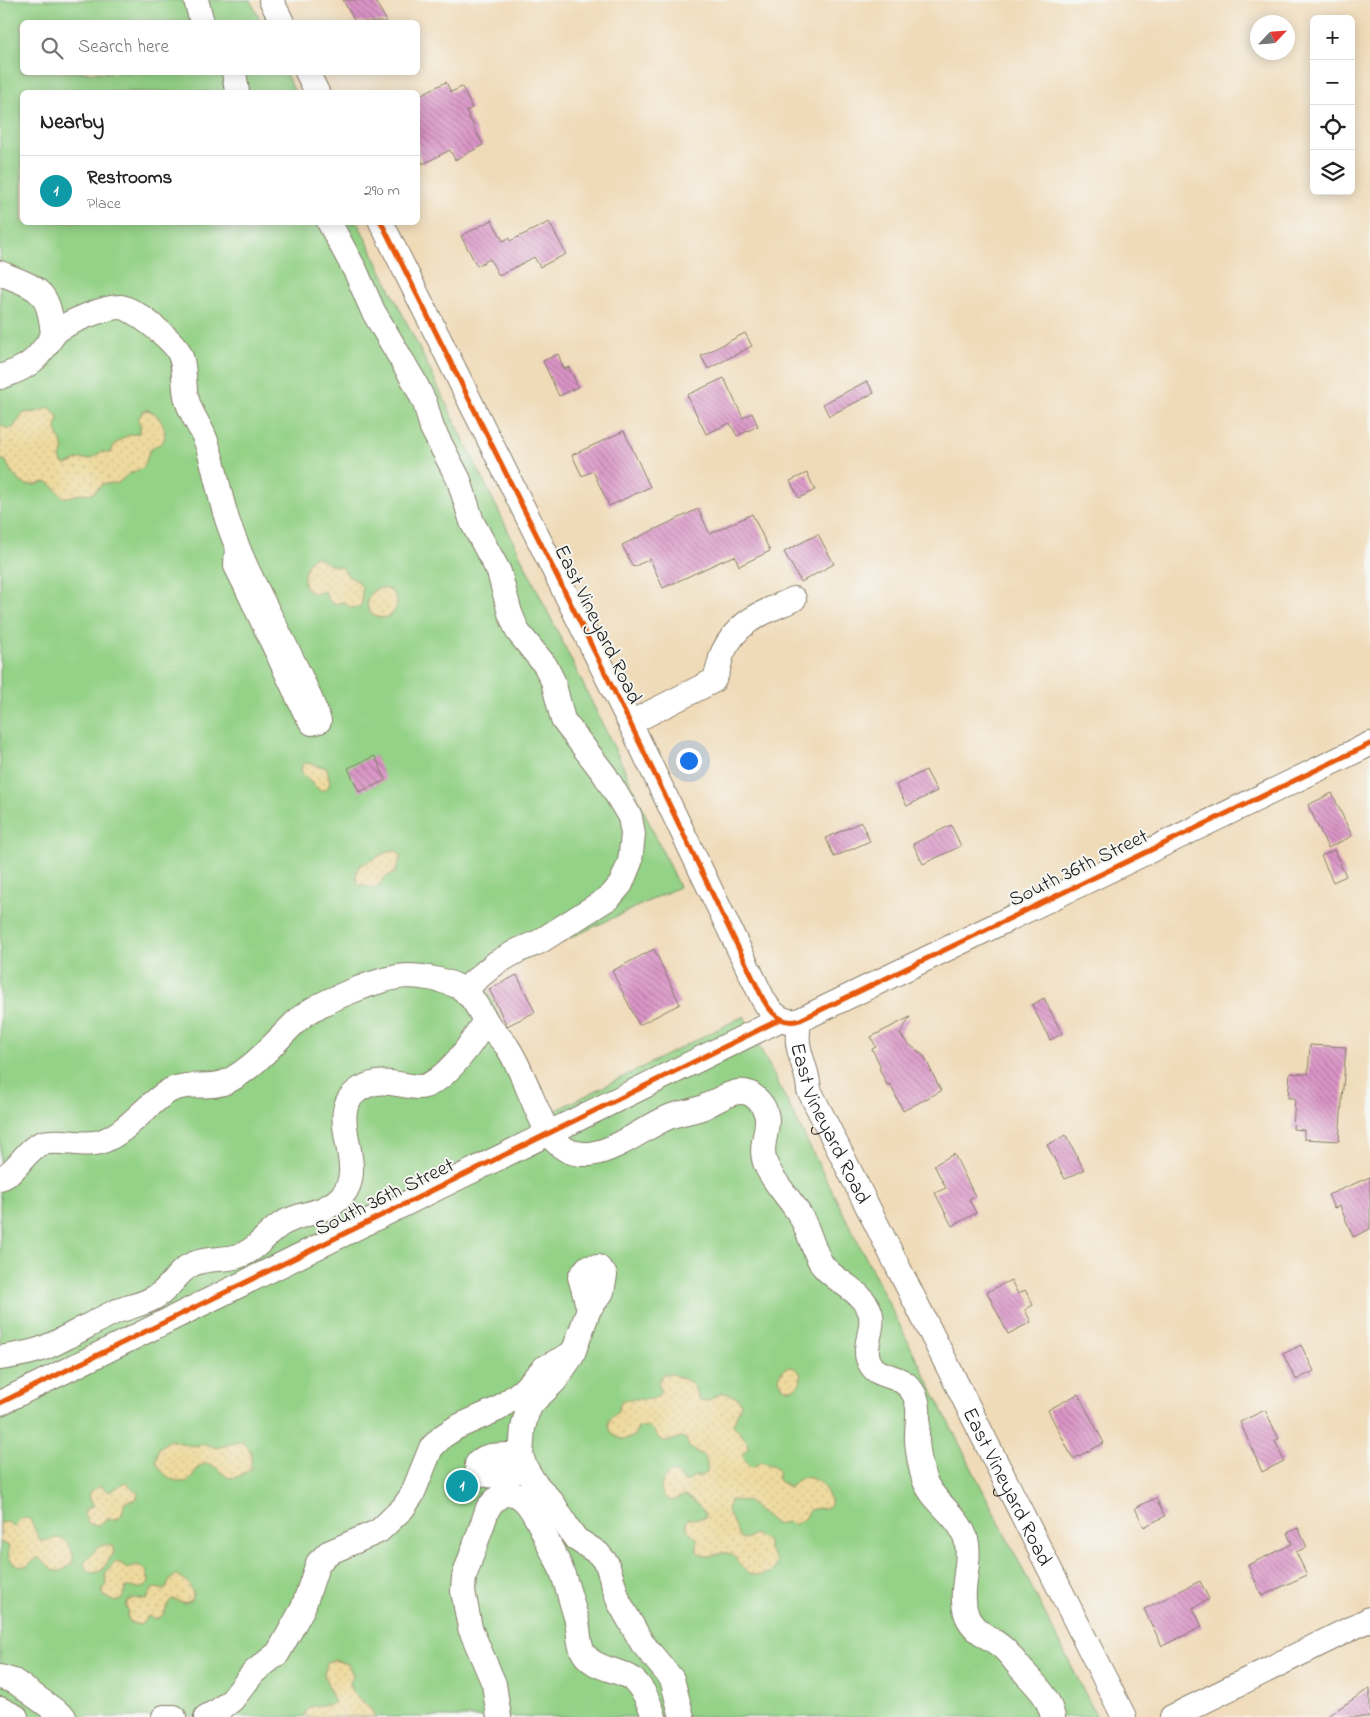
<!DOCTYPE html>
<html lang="en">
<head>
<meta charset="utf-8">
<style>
	:root { --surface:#fff; --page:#f6f6f6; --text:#222; --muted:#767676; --line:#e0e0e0; --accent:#b5179e }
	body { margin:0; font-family:"Indie Flower",sans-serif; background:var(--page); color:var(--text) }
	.controls { position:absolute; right:15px; top:15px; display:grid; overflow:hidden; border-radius:8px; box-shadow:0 2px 12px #0003 }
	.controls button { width:45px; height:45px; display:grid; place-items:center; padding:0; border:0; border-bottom:1px solid var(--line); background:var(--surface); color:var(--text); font:25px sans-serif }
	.compass { position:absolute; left:1250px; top:15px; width:45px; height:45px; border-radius:50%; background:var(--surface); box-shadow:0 2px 12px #0003; rotate:64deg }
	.you { position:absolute; left:688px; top:760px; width:18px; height:18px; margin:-12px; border:4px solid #fff; border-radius:50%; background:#1a73e8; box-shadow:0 0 0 8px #1a73e833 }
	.badge { display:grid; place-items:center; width:32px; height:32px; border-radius:50%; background:var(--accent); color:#fff; font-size:16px; font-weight:700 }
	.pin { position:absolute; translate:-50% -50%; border:2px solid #fff; box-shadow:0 1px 5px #0006 }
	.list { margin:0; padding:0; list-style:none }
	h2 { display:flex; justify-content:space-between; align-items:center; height:65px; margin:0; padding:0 20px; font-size:21px }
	h2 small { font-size:16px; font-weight:400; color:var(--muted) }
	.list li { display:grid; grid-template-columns:32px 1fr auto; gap:15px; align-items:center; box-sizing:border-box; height:70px; padding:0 20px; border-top:1px solid var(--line) }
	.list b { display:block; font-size:19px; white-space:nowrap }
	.list p { margin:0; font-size:16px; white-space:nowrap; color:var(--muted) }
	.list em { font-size:16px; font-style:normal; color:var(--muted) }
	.icon { flex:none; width:28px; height:28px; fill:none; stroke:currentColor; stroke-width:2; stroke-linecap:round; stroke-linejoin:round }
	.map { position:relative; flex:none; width:1370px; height:1717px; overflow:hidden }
	.search { position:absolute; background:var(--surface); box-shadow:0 2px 12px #0003; left:20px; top:20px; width:400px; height:55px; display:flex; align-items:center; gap:12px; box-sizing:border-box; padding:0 18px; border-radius:8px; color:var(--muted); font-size:19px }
	.panel { position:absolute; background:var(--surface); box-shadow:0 2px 12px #0003; left:20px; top:90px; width:400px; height:135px; border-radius:8px }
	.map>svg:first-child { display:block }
	.green { fill:#94d287; stroke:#587752 }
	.sand { fill:url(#sand-dots); stroke:#857b5d }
	.building { fill:url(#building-back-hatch) }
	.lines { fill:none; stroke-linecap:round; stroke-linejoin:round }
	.minor-casing { stroke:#867c6a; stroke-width:26 }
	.minor { stroke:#fff; stroke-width:24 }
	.cycleway-casing { stroke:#f6f6f2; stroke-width:8 }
	.cycleway { stroke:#e8590c; stroke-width:5 }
	.labels { text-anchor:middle; stroke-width:4; stroke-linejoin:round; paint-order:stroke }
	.street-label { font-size:21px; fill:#1c1c1c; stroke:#f6f6f2 }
</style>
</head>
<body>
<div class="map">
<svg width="1370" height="1717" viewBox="0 0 1370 1717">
	<defs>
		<pattern id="sand-dots" width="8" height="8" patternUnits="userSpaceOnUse" patternTransform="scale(1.25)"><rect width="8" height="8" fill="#eeda9e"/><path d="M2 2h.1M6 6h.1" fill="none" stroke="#ccba88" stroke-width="1.8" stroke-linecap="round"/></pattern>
		<pattern id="building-back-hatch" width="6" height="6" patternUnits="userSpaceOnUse" patternTransform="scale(1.25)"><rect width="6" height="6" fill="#da94c6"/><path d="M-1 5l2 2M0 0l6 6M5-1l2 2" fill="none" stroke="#b078a0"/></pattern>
	</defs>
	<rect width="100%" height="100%" fill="#f6f6f2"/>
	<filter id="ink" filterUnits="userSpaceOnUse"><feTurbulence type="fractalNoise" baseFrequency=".02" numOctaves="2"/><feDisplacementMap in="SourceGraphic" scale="10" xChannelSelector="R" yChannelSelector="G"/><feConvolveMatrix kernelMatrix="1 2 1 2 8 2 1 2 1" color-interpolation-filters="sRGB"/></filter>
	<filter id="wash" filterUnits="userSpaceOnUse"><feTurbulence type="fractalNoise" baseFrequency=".0096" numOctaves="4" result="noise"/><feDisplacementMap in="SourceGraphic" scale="20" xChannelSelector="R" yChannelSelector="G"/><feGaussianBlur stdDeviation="1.12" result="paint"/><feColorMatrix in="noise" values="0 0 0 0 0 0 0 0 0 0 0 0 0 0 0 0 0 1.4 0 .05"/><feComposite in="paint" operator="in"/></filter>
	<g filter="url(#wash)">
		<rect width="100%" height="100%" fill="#f0dbb9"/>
		<!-- green -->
		<path class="green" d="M0 0H250L261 22H22V72L285 73 295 92H22V222L358 223 623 766 679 887 482 979 545 1116 744 1016 1097 1717H0Z"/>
		<!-- sand -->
		<path class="sand" d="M50 407 58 417 56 430 64 449 60 458 62 463 66 465 80 459H91L101 452 111 453 114 445 126 436 139 433 141 426 138 420 143 411 147 410C158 412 168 428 164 439 161 445 155 445 151 449 147 454 147 462 143 468L128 474 118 483 103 484 92 494C80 491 74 498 63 497 58 493 54 486 49 483 44 480 39 485 34 485 20 487 11 473 6 461L0 459V425L8 429 13 428 24 413 37 412Z
			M316 556 330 565 342 567 349 577 356 580 362 587V603L359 607 351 608 344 602 333 604 328 599 325 591 314 594 305 588C302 577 305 561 316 556Z
			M367 603a15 15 0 1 1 30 0a15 15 0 1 1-30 0Z
			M306 763 327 768 330 784 325 790H319L301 773 302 765Z
			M391 850 397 851 401 856 395 873 385 877 375 889 358 884 356 876 359 866Z
			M779 1378a11 11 0 1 1 22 0a11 11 0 1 1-22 0Z
			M663 1374H673L692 1383 700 1401H708L722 1392 738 1398 741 1404 733 1425 747 1441 748 1448 742 1455 749 1466 753 1467 761 1462 774 1466 779 1472 777 1477 779 1481 789 1487C794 1484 797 1479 802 1478 817 1474 832 1493 830 1506 821 1512 809 1503 805 1518L794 1525 787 1522 776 1524 747 1501 731 1500 727 1509 740 1538 745 1539 755 1534 768 1542V1549L777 1561 776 1567C767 1578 750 1578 741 1566 737 1562 736 1557 731 1554 718 1549 709 1563 697 1551 696 1530 700 1544 687 1529L686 1523 688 1519 704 1518 706 1514C703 1509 689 1495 683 1496 679 1497 675 1500 671 1501 652 1494 665 1469 675 1473 678 1474 681 1479 684 1481H689L694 1476H702L707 1472C709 1454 700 1455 689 1447L686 1439 681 1437C655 1448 662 1435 647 1426L638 1428 634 1436C621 1444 607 1435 609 1420L617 1413 621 1402C633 1394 654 1407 661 1391L658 1383Z
			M170 1440 192 1446 206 1444 216 1448 243 1441 251 1452V1469L237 1477 229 1478C219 1473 211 1456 198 1468 194 1472 193 1478 189 1481 175 1485 161 1474 156 1461L159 1448Z
			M125 1482 138 1493 137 1499 125 1502 122 1514 118 1519H108L99 1525 89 1524 84 1514 87 1508 94 1506 88 1496 90 1491 100 1486 109 1492Z
			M22 1517 30 1519 40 1541C46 1542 51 1538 57 1538 70 1539 75 1553 72 1564L61 1571H54L40 1558 36 1559 27 1566C14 1567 6 1560 9 1546L0 1542V1523L8 1522 14 1527Z
			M107 1544 113 1547 114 1553 101 1571 93 1573 86 1570 84 1564C87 1557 94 1554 98 1547Z
			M115 1562 120 1563 127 1568 138 1565 146 1570 149 1581C142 1593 136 1586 126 1587L122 1599 115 1602 104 1596 102 1590 106 1584 105 1574Z
			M177 1574 189 1584 193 1593 191 1600 185 1603 172 1599C164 1606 168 1616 155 1619L148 1616 141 1625 131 1623 127 1616 128 1612 126 1607 128 1601 133 1598 147 1600 151 1590 155 1588 165 1590 169 1581Z
			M333 1660 348 1664 353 1676C352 1680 349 1682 350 1687 352 1696 371 1704 375 1717H304C309 1700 323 1708 335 1703L324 1675 327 1662Z"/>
		<g id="blocks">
			<!-- building -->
			<path class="building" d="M343 0H375L387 22H355Z
				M446 82 451 92 462 87 472 108 466 111 483 145 455 160 450 150 423 164 418 153V96Z
				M492 220 503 241 509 238 510 241 549 222 566 254 540 267 534 257 499 276 490 259 477 266 461 236Z
				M745 333 752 346 708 369 701 356Z
				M558 354 564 369 569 367 578 387 559 396 543 361Z
				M724 378 743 418 752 413 758 426 737 436 730 423 706 434 687 395Z
				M867 381 874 393 829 416 823 404Z
				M624 431 650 487 609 506 593 471 582 476 572 455Z
				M807 473 815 490 799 498 790 481Z
				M698 509 710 534 752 514 770 551 739 566 735 556 726 559 663 588 650 559 633 567 622 545Z
				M818 534 834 564 801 582 784 552Z
				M375 756 386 780 359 792 348 768Z
				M926 770 937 791 907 806 896 785Z
				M1332 793 1352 836 1328 848 1308 805Z
				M861 822 870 841 834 857 826 838Z
				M951 825 961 846 923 864 913 844Z
				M1334 850 1346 876 1333 882 1321 856Z
				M654 949 680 1004 639 1025 612 971Z
				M517 975 535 1012 507 1026 489 989Z
				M1044 998 1062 1034 1050 1040 1032 1005Z
				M910 1017 900 1034 907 1043 924 1056 941 1091 903 1111 890 1084 887 1085 879 1068 881 1067 872 1049 876 1047 871 1037Z
				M1310 1045 1346 1047 1339 1141 1304 1139V1130L1293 1129 1295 1098H1288L1290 1073 1308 1074Z
				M1066 1135 1084 1170 1065 1179 1047 1145Z
				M954 1154 975 1196 969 1199 976 1213 952 1226 935 1193 946 1188 934 1165Z
				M1370 1177V1229L1353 1237 1340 1206 1334 1208 1328 1195Z
				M1011 1280 1018 1294 1025 1290 1033 1305 1025 1310 1031 1322 1008 1334 987 1292Z
				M1301 1345 1314 1371 1296 1380 1283 1354Z
				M1078 1394 1104 1443 1073 1459 1048 1410Z
				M1265 1410 1279 1439 1275 1441 1284 1461 1262 1472 1240 1422Z
				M465 1476 473 1484 476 1491 455 1498 449 1481Z
				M1156 1498 1165 1516 1144 1527 1135 1508Z
				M1298 1528 1307 1547 1296 1552 1307 1575 1262 1596 1248 1565 1292 1544 1287 1533Z
				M1200 1581 1209 1599 1193 1608 1202 1627 1162 1646 1144 1609Z
				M1370 1688V1717H1326Z"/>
		</g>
	</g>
	<g filter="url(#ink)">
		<use href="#blocks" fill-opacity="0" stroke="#867c6a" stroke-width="1"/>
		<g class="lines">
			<!-- minor casing -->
			<g class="minor-casing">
				<g id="minor">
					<path d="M196 0 202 22"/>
					<path d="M271 0 282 22"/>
					<path d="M234 72 237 92"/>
					<path d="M307 72 317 92"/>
					<path d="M329 222 356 272 373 311 414 381 425 403 432 428 459 480 472 522 499 572 510 613 518 632 545 665 553 681 563 720 605 775 630 817 633 834 630 862 621 884 610 897 539 942 519 950 496 963 473 982 467 994"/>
					<path d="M381 222 630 723 763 999C771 1013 783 1026 800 1020L1370 744"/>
					<path d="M0 273C40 289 49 290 53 335"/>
					<path d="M0 377C15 372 31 366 41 352 47 346 51 337 57 331 68 322 105 307 120 307 133 307 169 338 177 349 187 364 182 384 187 400 191 415 201 427 206 441 216 469 219 498 229 525 253 593 294 653 319 721L312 723 305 712 246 586 236 566 237 545"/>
					<path d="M630 723 713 681C719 673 719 661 723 652 739 619 763 613 794 599"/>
					<path id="s1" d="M800 1020C792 1050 807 1062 809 1090L1124 1717"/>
					<path d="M0 1178C18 1173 24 1149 43 1143 63 1138 84 1148 103 1141 129 1131 145 1105 169 1091 187 1081 210 1090 228 1081 256 1067 276 1040 299 1019 318 1002 382 977 407 976 423 976 445 980 459 987 474 995 479 1013 489 1025 494 1033 503 1040 508 1048 525 1075 533 1106 549 1134 584 1181 631 1133 669 1117 681 1112 694 1112 706 1106 720 1099 740 1084 755 1097 781 1120 755 1139 766 1165 774 1184 791 1199 801 1217 810 1232 813 1252 823 1266 836 1282 859 1289 869 1309 878 1327 859 1348 871 1365 880 1380 902 1372 914 1394 922 1409 916 1424 917 1441 918 1453 921 1469 924 1479 933 1504 963 1517 967 1544 971 1567 958 1592 967 1616 974 1633 991 1637 1003 1648 1011 1655 1017 1665 1025 1673 1040 1690 1047 1694 1053 1717"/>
					<path d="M589 1309 580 1277 587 1268 598 1267 605 1275 602 1292 589 1309 572 1356 555 1381 532 1403 527 1413 523 1428 521 1455 525 1467 534 1482 553 1503 568 1528 576 1539 598 1553 607 1564 619 1602 642 1643 672 1679 682 1717"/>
					<path d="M0 1358C15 1355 30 1354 44 1348 68 1338 91 1323 115 1312 129 1306 144 1305 157 1296 171 1288 178 1270 193 1264 208 1257 223 1261 238 1256 256 1251 265 1235 280 1225 299 1212 324 1215 341 1197 371 1166 321 1113 360 1089 382 1076 398 1086 419 1087 442 1087 477 1038 485 1019"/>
					<path d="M0 1403 781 1019"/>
					<path d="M521 1452C506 1459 488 1450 477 1464L478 1471C491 1480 512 1475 525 1467"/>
					<path d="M0 1677 14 1681 64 1717"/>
					<path d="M0 1709 16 1717"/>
					<path d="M164 1717H174"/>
					<path d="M206 1717 219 1710 232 1700 254 1672 278 1653 303 1608 318 1563 328 1553 379 1531 403 1508 412 1495 431 1448 443 1436 457 1427 498 1409 523 1390 544 1368 569 1355 573 1351"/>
					<path d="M499 1717 494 1684 470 1628 463 1591 464 1577 488 1508C516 1471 535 1513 546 1538 549 1546 554 1554 558 1562 566 1579 570 1599 576 1617 579 1627 578 1640 582 1650 590 1668 616 1669 631 1678 642 1686 650 1704 654 1717"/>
					<path d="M1172 1717 1370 1619"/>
				</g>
			</g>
			<!-- minor -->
			<use href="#minor" class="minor"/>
			<!-- cycleway casing -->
			<g class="cycleway-casing">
				<path id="cycleway" d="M381 222 630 723 763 999C771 1013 783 1026 800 1020L1370 744
					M0 1403 781 1019"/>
			</g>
			<!-- cycleway -->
			<use href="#cycleway" class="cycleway"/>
		</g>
	</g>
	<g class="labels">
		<!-- street labels -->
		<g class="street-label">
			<text transform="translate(599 624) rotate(64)" y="7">East Vineyard Road</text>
			<text transform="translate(1078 867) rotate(-26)" y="7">South 36th Street</text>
			<text dy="7" stroke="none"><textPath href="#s1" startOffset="110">East Vineyard Road</textPath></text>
			<text transform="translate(384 1196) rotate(-26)" y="7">South 36th Street</text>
			<text dy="7" stroke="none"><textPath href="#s1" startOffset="515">East Vineyard Road</textPath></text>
		</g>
	</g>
</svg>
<div class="controls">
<button>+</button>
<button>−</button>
<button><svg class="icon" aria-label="locate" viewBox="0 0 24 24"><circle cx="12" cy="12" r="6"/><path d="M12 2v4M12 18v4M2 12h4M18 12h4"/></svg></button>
<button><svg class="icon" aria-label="layers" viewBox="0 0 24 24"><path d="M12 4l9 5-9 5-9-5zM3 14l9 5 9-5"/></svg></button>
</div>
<svg class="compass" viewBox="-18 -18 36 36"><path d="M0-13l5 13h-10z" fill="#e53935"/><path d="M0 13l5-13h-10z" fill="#767676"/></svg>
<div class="you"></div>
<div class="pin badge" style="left:462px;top:1486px;background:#0f9aa8">1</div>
<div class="search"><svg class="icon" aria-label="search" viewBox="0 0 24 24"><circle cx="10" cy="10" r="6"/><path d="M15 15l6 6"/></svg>Search here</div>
<section class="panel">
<h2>Nearby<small></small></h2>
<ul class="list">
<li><span class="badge" style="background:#0f9aa8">1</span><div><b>Restrooms</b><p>Place</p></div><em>290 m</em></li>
</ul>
</section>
</div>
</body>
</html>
